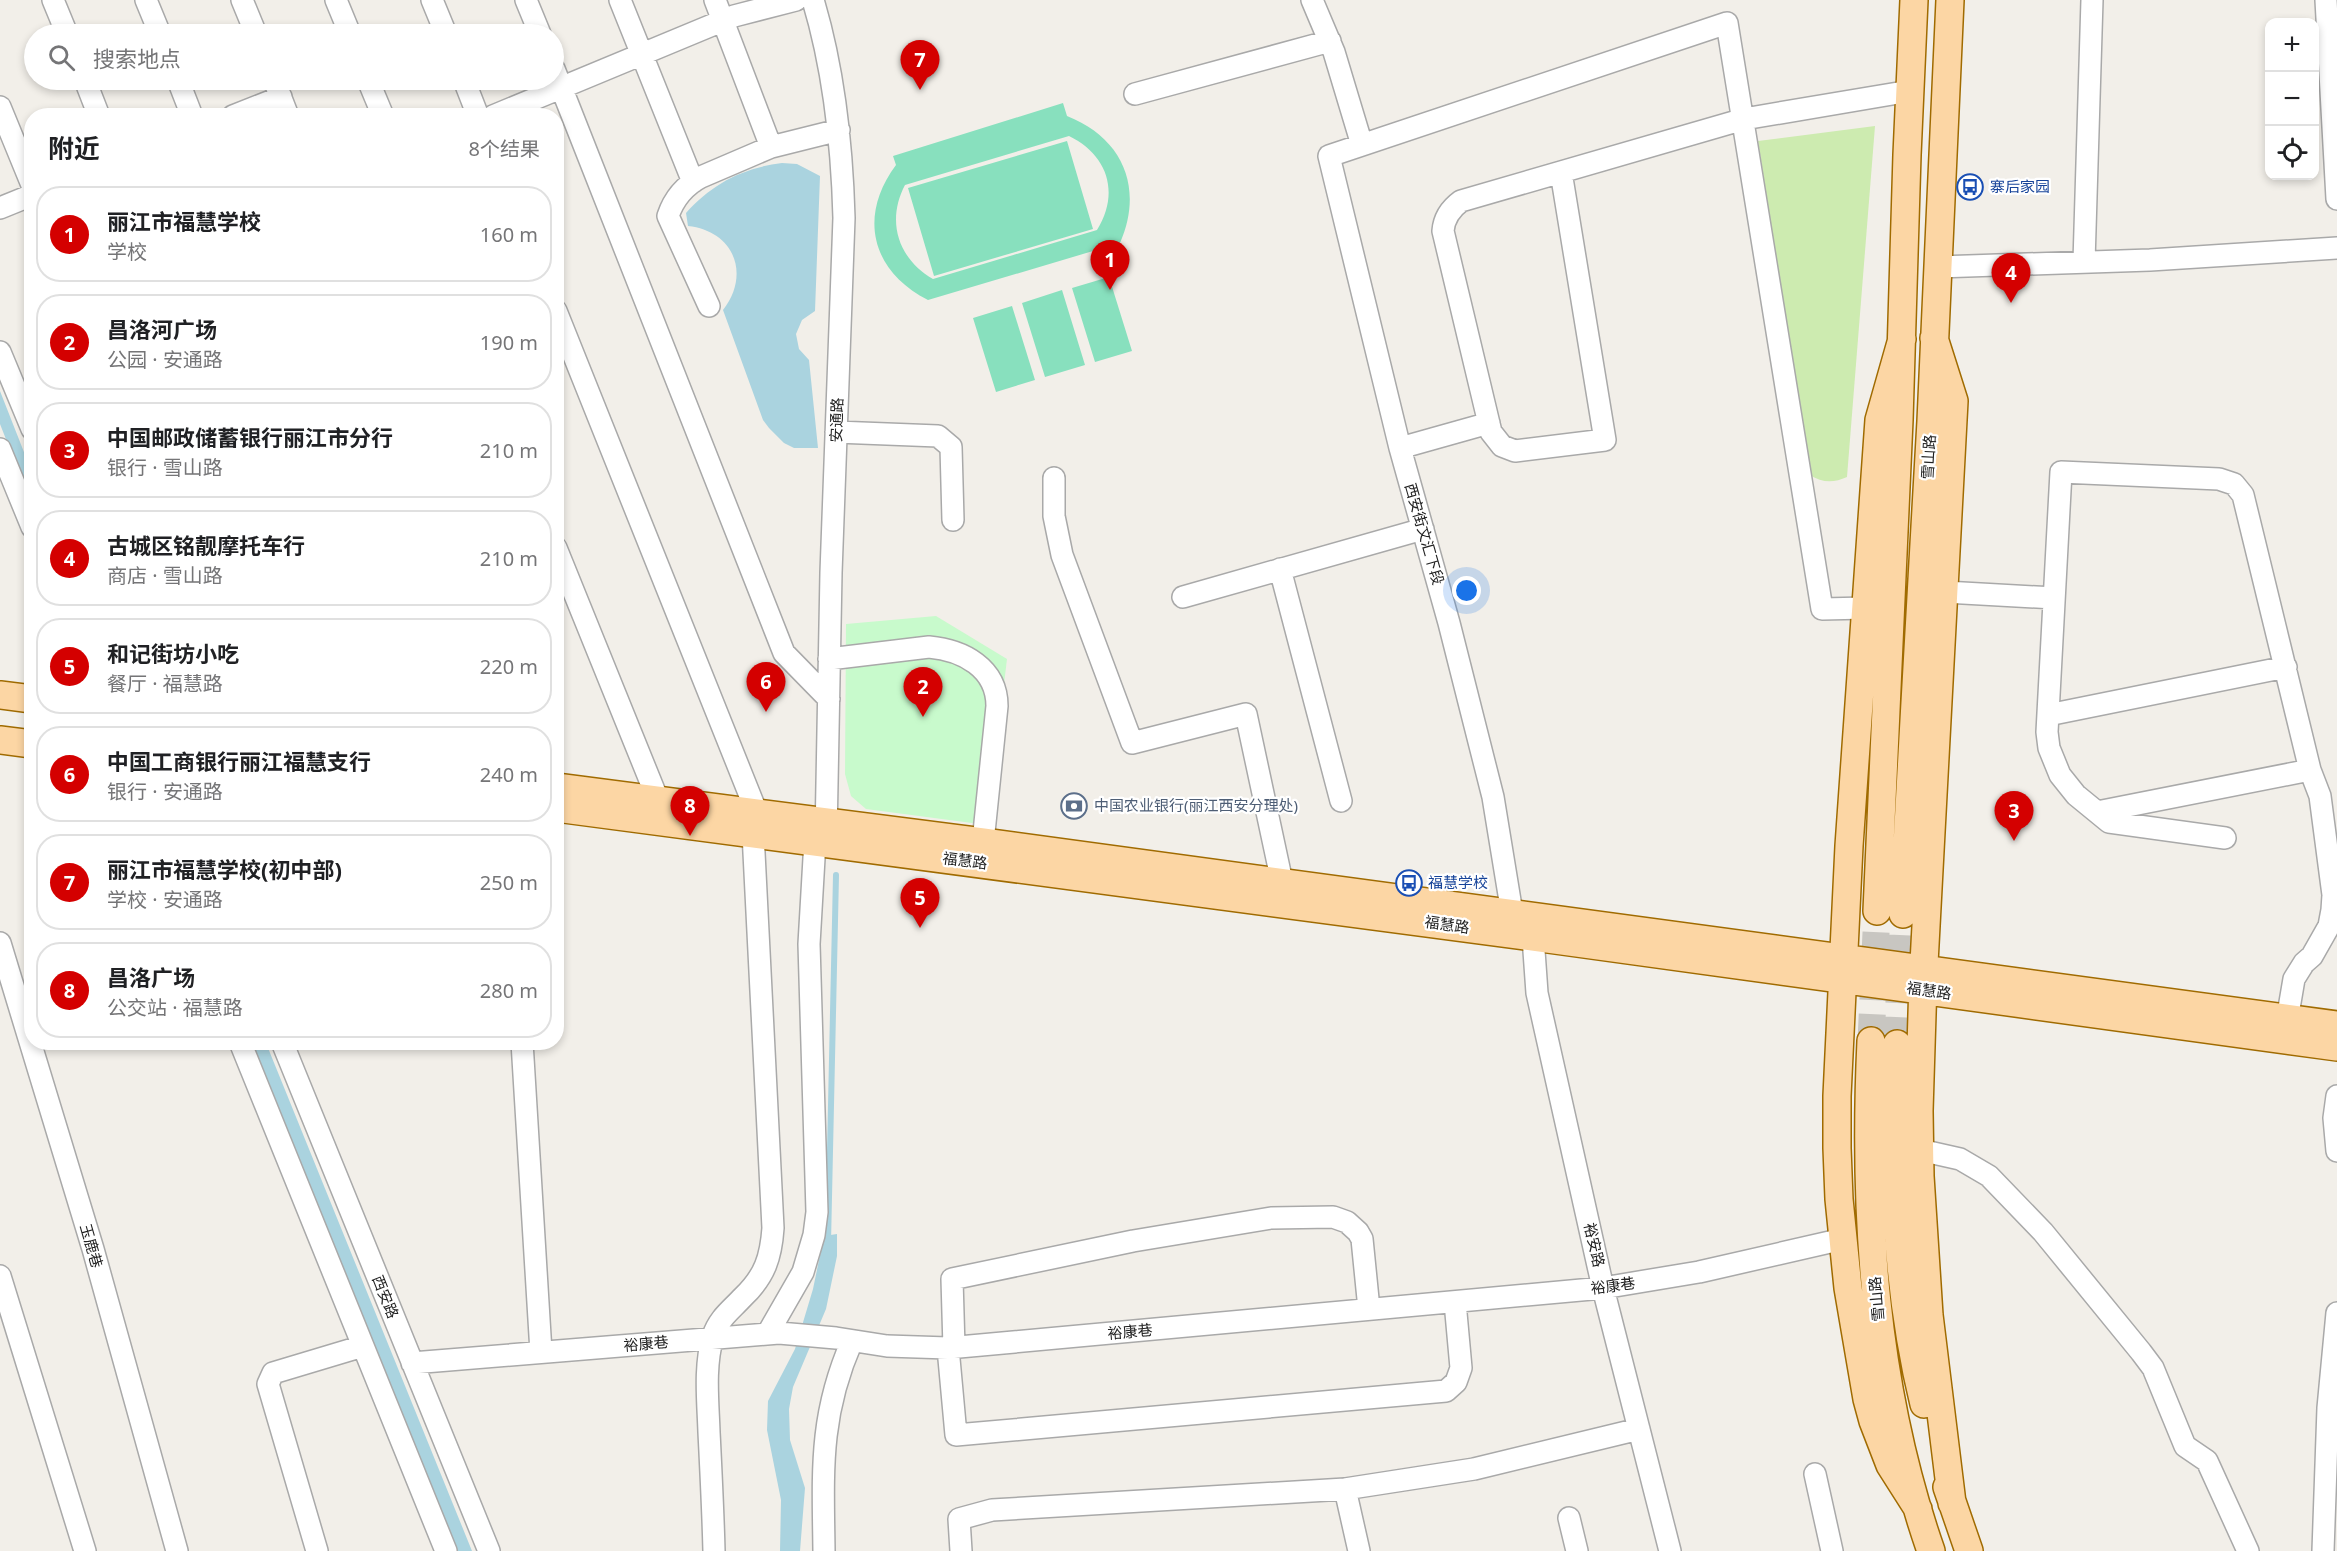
<!DOCTYPE html>
<html lang="zh">
<head>
<meta charset="utf-8">
<style>
	:root { --surface:#fff; --page:#f6f6f6; --text:#202124; --muted:#757577; --line:#e0e0e0; --accent:#d40000 }
	body { margin:0; font-family:"Noto Sans","Noto Sans SC",sans-serif; background:var(--page); color:var(--text) }
	.controls { position:absolute; right:18px; top:18px; display:grid; overflow:hidden; border-radius:12px; box-shadow:0 3px 9px #0003 }
	.controls button { width:54px; height:54px; display:grid; place-items:center; padding:0; border:0; border-bottom:2px solid var(--line); background:var(--surface); color:var(--text); font:30px sans-serif }
	.you { position:absolute; left:1467px; top:591px; width:21px; height:21px; margin:-15px; border:4px solid #fff; border-radius:50%; background:#1a73e8; box-shadow:0 0 0 9px #1a73e833 }
	.badge { display:grid; place-items:center; width:39px; height:39px; border-radius:50%; background:var(--accent); color:#fff; font-size:20px; font-weight:700 }
	.pin { position:absolute; translate:-50% -50px; filter:drop-shadow(0 2px 3px #0008) }
	.pin::after { content:''; position:absolute; top:32px; width:21px; height:18px; background:inherit; clip-path:polygon(0 0,100% 0,50% 100%) }
	.list { margin:0; padding:0; list-style:none }
	h2 { display:flex; justify-content:space-between; align-items:center; height:78px; margin:0; padding:0 24px; font-size:26px }
	h2 small { font-size:20px; font-weight:400; color:var(--muted) }
	.list li { display:grid; grid-template-columns:39px 1fr auto; gap:18px; align-items:center; box-sizing:border-box; height:96px; margin:0 12px 12px; padding:0 12px; border:2px solid var(--line); border-radius:24px }
	.list b { display:block; font-size:22px; white-space:nowrap }
	.list p { margin:0; font-size:20px; white-space:nowrap; color:var(--muted) }
	.list em { font-size:20px; font-style:normal; color:var(--muted) }
	.icon { flex:none; width:33px; height:33px; fill:none; stroke:currentColor; stroke-width:2; stroke-linecap:round; stroke-linejoin:round }
	.map { position:relative; flex:none; width:2337px; height:1551px; overflow:hidden }
	.search { position:absolute; background:var(--surface); box-shadow:0 3px 9px #0003; left:24px; top:24px; width:540px; height:66px; display:flex; align-items:center; gap:15px; box-sizing:border-box; padding:0 21px; border-radius:33px; color:var(--muted); font-size:22px }
	.panel { position:absolute; background:var(--surface); box-shadow:0 3px 9px #0003; left:24px; top:108px; width:540px; height:942px; border-radius:24px }
	.map>svg:first-child { display:block }
	.grass { fill:#cdebb0 }
	.park { fill:#c8facc }
	.pitch { fill:#88e0be; fill-rule:evenodd }
	.water { fill:#aad3df }
	.lines { fill:none; stroke-linecap:round; stroke-linejoin:round }
	.stream { stroke:#aad3df; stroke-width:6 }
	.major-tunnel { stroke:#c8c6c1; stroke-width:27; stroke-dasharray:27 14; stroke-linecap:butt }
	.minor-casing { stroke:#a9a9a9; stroke-width:24 }
	.major-casing { stroke:#a06b00; stroke-width:30 }
	.minor { stroke:#fff; stroke-width:21 }
	.major { stroke:#fcd6a4; stroke-width:27 }
	.labels { text-anchor:middle; stroke-width:4.5; stroke-linejoin:round; paint-order:stroke }
	.transit-label { font-size:15px; fill:#164399; stroke:#fff; text-anchor:start }
	.street-label { font-size:15px; fill:#222; stroke:#fff }
	.service-label { font-size:15px; fill:#4e5e75; stroke:#fff; text-anchor:start }
</style>
</head>
<body>
<div class="map">
<svg width="2337" height="1551" viewBox="0 0 2337 1551">
	<rect width="100%" height="100%" fill="#f2efe9"/>
	<!-- grass -->
	<path class="grass" d="M1875 126 1847 477C1834 483 1822 483 1810 475L1758 141Z"/>
	<!-- park -->
	<path class="park" d="M936 616 1007 659 987 825 866 809 851 796 845 774 846 624Z"/>
	<!-- pitch -->
	<path class="pitch" d="M1063 103 1067 116C1123 138 1144 188 1120 243L928 300C871 271 858 216 896 165L893 156ZM1069 136C1108 155 1120 193 1097 230L933 279C898 259 886 221 905 185Z
		M1067 141 1093 229 934 276 908 188Z
		M1109 277 1132 351 1095 362 1072 288Z
		M1062 290 1085 365 1045 377 1022 303Z
		M1012 306 1035 380 996 392 973 318Z"/>
	<!-- water -->
	<path class="water" d="M782 163 797 164 820 176 815 311 802 320 796 334 799 349 809 360 818 448H794L784 443 769 428 763 420 723 310C751 274 734 231 688 226L686 213C712 184 742 168 782 163Z
		M0 391 31 470V503L0 424Z
		M248 1043H266L472 1551H454Z
		M837 1234V1256L826 1309 793 1387 789 1409 790 1440 805 1488 800 1551H780L781 1500 767 1430 768 1401 795 1349 813 1289 824 1236Z"/>
	<g class="lines">
		<!-- stream -->
		<path class="stream" d="M828 1243 836 875"/>
		<!-- major-tunnel -->
		<path class="major-tunnel" d="M1871 1041 1877 911
			M1897 1044 1903 914"/>
		<!-- minor casing -->
		<g class="minor-casing">
			<path id="minor" d="M53 0 67 34
				M146 0 160 34
				M242 0 256 34
				M336 0 350 34
				M432 0 446 34
				M526 0 540 34
				M620 0 693 182
				M715 0 771 147
				M813 0C834 70 842 144 844 218L831 573 826 836
				M1312 0 1334 52 1362 145
				M2326 0 2337 199
				M554 69 784 653 829 699
				M85 80 99 116
				M178 80 192 116
				M274 80 288 116
				M368 80 383 116
				M464 80 478 116
				M1135 94 1330 41
				M0 107 32 185
				M233 116 281 97
				M493 116 734 16 796 0
				M1561 172 1605 440 1515 451 1502 446 1491 432 1443 231C1444 218 1450 209 1461 201L1744 119 1910 91
				M0 208 32 195
				M2084 262 2092 0
				M1938 267 2150 260 2337 248
				M709 306 668 216C674 198 684 186 701 177L771 147 839 130
				M556 311 757 813
				M0 352 32 429
				M836 432 938 436 951 447 953 520
				M1400 448 1489 423
				M0 449 32 527
				M1054 478V516L1062 555 1132 743 1246 714 1282 882
				M556 548 658 800
				M1280 569 1341 801
				M1945 592 2054 598
				M1183 597 1423 529
				M829 659 929 647C963 650 997 668 997 706L983 842
				M2048 715 2286 667
				M2097 812 2310 770
				M2225 838 2109 822 2076 795 2060 775 2049 748 2047 732 2061 472 2219 479 2234 484 2243 495 2310 770 2320 796 2333 895 2332 910 2329 926 2312 956 2304 963 2294 979 2287 1020
				M1512 913 1493 797 1449 623 1400 448 1329 156 1727 23 1822 609 1866 608
				M1533 937 1537 993 1603 1288 1670 1551
				M0 943 93 1249 177 1551
				M240 1042 446 1551
				M282 1042 489 1551
				M522 1042 541 1352
				M2337 1096 2334 1118 2337 1151
				M1920 1150 1960 1159 1989 1176 2043 1232 2141 1352 2153 1368 2185 1446 2207 1461 2248 1551
				M0 1276 85 1551
				M768 1333 803 1272 814 1235 817 1212 809 944 815 841
				M948 1348 956 1435 1446 1391 1456 1382 1461 1368 1455 1302
				M954 1348 952 1279 1133 1241 1271 1218 1333 1217 1347 1222 1358 1232 1362 1239 1369 1309
				M412 1363 779 1333 836 1338 887 1346 948 1348 1603 1288 1699 1272 1843 1239
				M1815 1474 1832 1551
				M1345 1489 1359 1551
				M1569 1518 1577 1551
				M317 1551 268 1384 273 1373 363 1346
				M714 1551C713 1511 711 1472 709 1432 708 1401 704 1367 713 1336 719 1318 731 1310 743 1297 765 1276 771 1257 773 1228L753 833
				M824 1551C823 1471 819 1416 852 1341
				M961 1551 959 1519 992 1510 1345 1489 1474 1469 1639 1429
				M2323 1551 2328 1408 2337 1313"/>
		</g>
		<!-- major casing -->
		<g class="major-casing">
			<path id="major" d="M1934 338 1954 401 1923 982 1919 1111 1920 1176 1929 1315 1952 1503
				M1902 339 1879 420 1849 846 1837 1096V1148L1839 1199 1848 1288 1867 1399 1873 1421 1890 1465 1918 1509
				M0 695 32 699
				M0 740 32 744
				M556 787 983 842 2337 1025
				M556 808 1533 937 2337 1047
				M1877 911 1899 420 1907 155 1914 0
				M1903 914 1931 421 1950 0
				M1871 1041C1863 1213 1874 1388 1931 1551
				M1897 1044C1892 1164 1895 1286 1924 1404
				M1947 1487 1969 1551"/>
		</g>
		<!-- minor -->
		<use href="#minor" class="minor"/>
		<!-- major -->
		<use href="#major" class="major"/>
	</g>
	<!-- icons -->
	<defs>
		<g id="bus-ring" transform="scale(1.35)"><circle r="9.5" fill="#fff" stroke="#1a4fb4" stroke-width="1.5"/><path d="M-5-6H5V4H4V6H2V4H-2V6H-4V4H-5ZM-3.5-4V0h7V-4ZM-3.5 1.2v1.5H-2V1.2ZM2 1.2v1.5H3.5V1.2Z" fill="#1a4fb4"/></g>
		<g id="bank-ring" transform="scale(1.35)"><circle r="9.5" fill="#fff" stroke="#5c6f8a" stroke-width="1.5"/><path d="M-6-4H6V4H-6ZM0-2.3a2.3 2.3 0 1 0 0 4.6a2.3 2.3 0 1 0 0-4.6Z" fill="#5c6f8a"/></g>
	</defs>
	<g fill-rule="evenodd">
		<use href="#bus-ring" x="1970" y="187"/>
		<use href="#bank-ring" x="1074" y="806"/>
		<use href="#bus-ring" x="1409" y="883"/>
	</g>
	<g class="labels">
		<!-- transit labels -->
		<g class="transit-label">
			<text x="1990" y="192">寨后家园</text>
			<text x="1428" y="888">福慧学校</text>
		</g>
		<!-- street labels -->
		<g class="street-label">
			<text transform="translate(837 420) rotate(-88)" y="5">安通路</text>
			<text transform="translate(1929 457) rotate(-87)" y="5">雪山路</text>
			<text transform="translate(1424 534) rotate(74)" y="5">西安街文汇下段</text>
			<text transform="translate(965 861) rotate(7)" y="5">福慧路</text>
			<text transform="translate(1447 925) rotate(8)" y="5">福慧路</text>
			<text transform="translate(1929 991) rotate(8)" y="5">福慧路</text>
			<text transform="translate(1594 1245) rotate(77)" y="5">裕安路</text>
			<text transform="translate(91 1246) rotate(74)" y="5">玉鹿巷</text>
			<text transform="translate(1613 1286) rotate(-8)" y="5">裕康巷</text>
			<text transform="translate(385 1297) rotate(68)" y="5">西安路</text>
			<text transform="translate(1877 1299) rotate(-95)" y="5">雪山路</text>
			<text transform="translate(1130 1332) rotate(-5)" y="5">裕康巷</text>
			<text transform="translate(646 1344) rotate(-5)" y="5">裕康巷</text>
		</g>
		<!-- service labels -->
		<g class="service-label">
			<text x="1094" y="811">中国农业银行(丽江西安分理处)</text>
		</g>
	</g>
</svg>
<div class="controls">
<button>+</button>
<button>−</button>
<button><svg class="icon" aria-label="locate" viewBox="0 0 24 24"><circle cx="12" cy="12" r="6"/><path d="M12 2v4M12 18v4M2 12h4M18 12h4"/></svg></button>
</div>
<div class="you"></div>
<div class="pin badge" style="left:1110px;top:290px">1</div>
<div class="pin badge" style="left:923px;top:717px">2</div>
<div class="pin badge" style="left:2014px;top:841px">3</div>
<div class="pin badge" style="left:2011px;top:303px">4</div>
<div class="pin badge" style="left:920px;top:928px">5</div>
<div class="pin badge" style="left:766px;top:712px">6</div>
<div class="pin badge" style="left:920px;top:90px">7</div>
<div class="pin badge" style="left:690px;top:836px">8</div>
<div class="search"><svg class="icon" aria-label="search" viewBox="0 0 24 24"><circle cx="10" cy="10" r="6"/><path d="M15 15l6 6"/></svg>搜索地点</div>
<section class="panel">
<h2>附近<small>8个结果</small></h2>
<ul class="list">
<li><span class="badge">1</span><div><b>丽江市福慧学校</b><p>学校</p></div><em>160 m</em></li>
<li><span class="badge">2</span><div><b>昌洛河广场</b><p>公园 · 安通路</p></div><em>190 m</em></li>
<li><span class="badge">3</span><div><b>中国邮政储蓄银行丽江市分行</b><p>银行 · 雪山路</p></div><em>210 m</em></li>
<li><span class="badge">4</span><div><b>古城区铭靓摩托车行</b><p>商店 · 雪山路</p></div><em>210 m</em></li>
<li><span class="badge">5</span><div><b>和记街坊小吃</b><p>餐厅 · 福慧路</p></div><em>220 m</em></li>
<li><span class="badge">6</span><div><b>中国工商银行丽江福慧支行</b><p>银行 · 安通路</p></div><em>240 m</em></li>
<li><span class="badge">7</span><div><b>丽江市福慧学校(初中部)</b><p>学校 · 安通路</p></div><em>250 m</em></li>
<li><span class="badge">8</span><div><b>昌洛广场</b><p>公交站 · 福慧路</p></div><em>280 m</em></li>
</ul>
</section>
</div>
</body>
</html>
